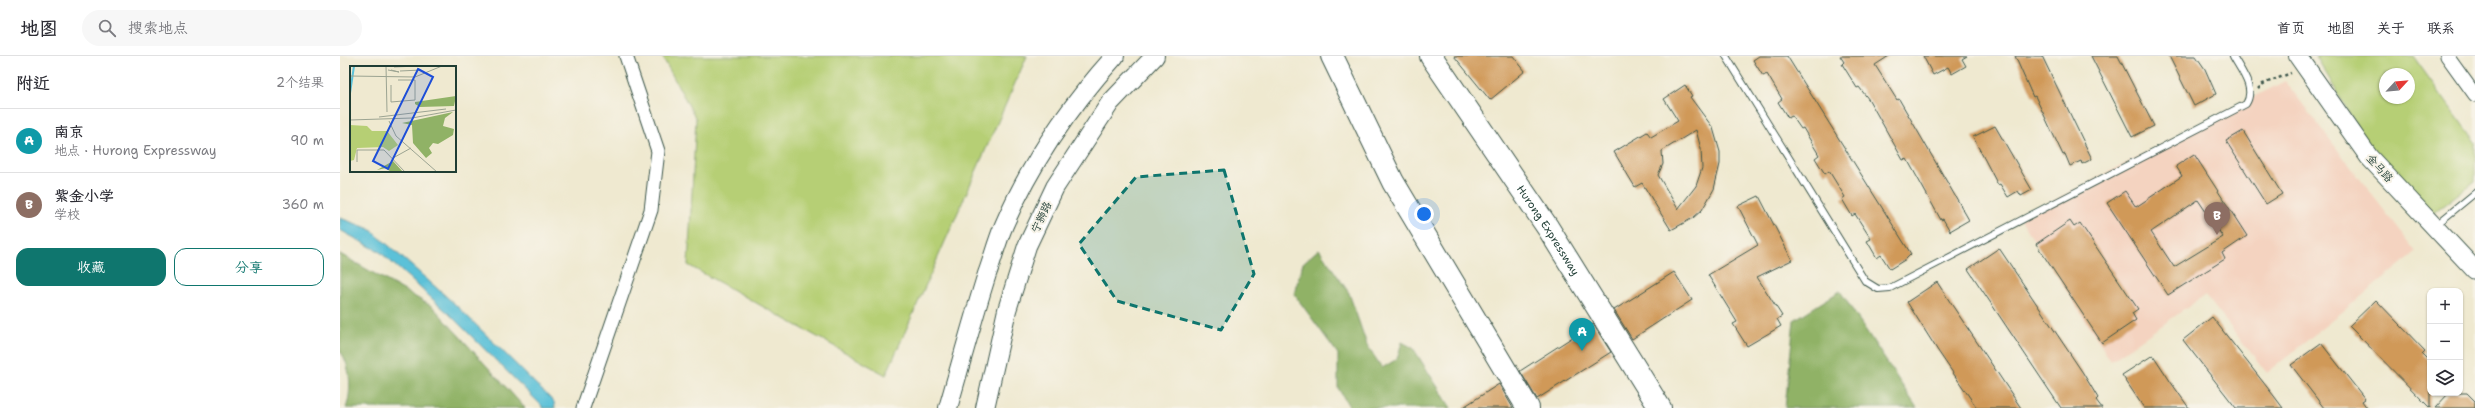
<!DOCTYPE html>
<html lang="zh">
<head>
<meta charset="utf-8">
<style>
	:root { --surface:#fff; --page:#f7f7f7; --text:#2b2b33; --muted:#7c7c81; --line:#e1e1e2; --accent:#0f766e }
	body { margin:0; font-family:"Shantell Sans","LXGW WenKai TC",sans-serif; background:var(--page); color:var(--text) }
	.controls { position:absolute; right:12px; bottom:12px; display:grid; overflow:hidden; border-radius:8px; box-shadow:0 1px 3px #0004 }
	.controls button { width:36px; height:36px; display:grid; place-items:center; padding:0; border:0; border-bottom:1px solid var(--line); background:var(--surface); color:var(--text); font:20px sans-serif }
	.compass { position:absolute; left:2039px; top:12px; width:36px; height:36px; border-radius:50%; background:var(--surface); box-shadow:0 1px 3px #0004; rotate:64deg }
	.you { position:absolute; left:1084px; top:158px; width:14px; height:14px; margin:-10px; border:3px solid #fff; border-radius:50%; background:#1a73e8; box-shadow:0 0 0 6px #1a73e833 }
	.badge { display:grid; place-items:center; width:26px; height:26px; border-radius:50%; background:var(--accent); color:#fff; font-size:13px; font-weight:700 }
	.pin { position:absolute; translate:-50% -33px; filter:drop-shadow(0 1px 2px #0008) }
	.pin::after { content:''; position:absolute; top:21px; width:14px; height:12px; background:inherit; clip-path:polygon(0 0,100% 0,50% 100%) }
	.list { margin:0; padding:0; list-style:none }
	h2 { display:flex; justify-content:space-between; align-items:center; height:52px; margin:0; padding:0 16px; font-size:17px }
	h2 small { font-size:13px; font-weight:400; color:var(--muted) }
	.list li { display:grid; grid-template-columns:26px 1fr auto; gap:12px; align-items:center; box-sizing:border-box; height:64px; padding:0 16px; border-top:1px solid var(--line) }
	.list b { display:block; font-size:15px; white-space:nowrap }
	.list p { margin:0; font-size:13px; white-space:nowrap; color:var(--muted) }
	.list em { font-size:13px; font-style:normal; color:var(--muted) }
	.actions { display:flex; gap:8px; padding:12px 16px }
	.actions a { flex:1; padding:9px 0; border:1px solid var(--accent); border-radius:12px; text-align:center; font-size:14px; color:var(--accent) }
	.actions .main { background:var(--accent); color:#fff }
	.icon { flex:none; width:22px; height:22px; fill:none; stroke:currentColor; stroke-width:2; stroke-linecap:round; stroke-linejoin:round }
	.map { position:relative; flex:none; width:2135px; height:352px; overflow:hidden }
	header { display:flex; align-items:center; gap:24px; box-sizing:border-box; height:56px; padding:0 20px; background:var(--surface); border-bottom:1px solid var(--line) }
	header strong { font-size:19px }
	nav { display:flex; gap:22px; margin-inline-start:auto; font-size:14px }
	.search { width:280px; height:36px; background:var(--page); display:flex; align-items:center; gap:10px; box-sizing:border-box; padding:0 14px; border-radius:22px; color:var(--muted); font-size:15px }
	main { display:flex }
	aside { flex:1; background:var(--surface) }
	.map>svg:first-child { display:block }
	.built { fill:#f4d3c0 }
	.green { fill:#b6cf74; stroke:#6a8654; fill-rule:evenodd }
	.forest { fill:#90b266; stroke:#58784d }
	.water { fill:#5bc1d8; stroke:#3d7f86 }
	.building { fill:#d09959; fill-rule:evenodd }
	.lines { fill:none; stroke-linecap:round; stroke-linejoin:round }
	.service-casing { stroke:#3e574b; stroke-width:8 }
	.minor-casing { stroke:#3e574b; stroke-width:15 }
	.secondary-casing { stroke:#3e574b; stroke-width:20 }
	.motorway-casing { stroke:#3e574b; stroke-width:24 }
	.path { stroke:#3e574b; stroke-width:2.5; stroke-dasharray:3 3; stroke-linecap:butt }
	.service { stroke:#fff; stroke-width:6 }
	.minor { stroke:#fff; stroke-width:13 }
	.secondary { stroke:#fff; stroke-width:18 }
	.motorway { stroke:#fff; stroke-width:22 }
	.marked { fill:#0f766e; fill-opacity:0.2; stroke:#0f766e; stroke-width:3; stroke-dasharray:8 5; stroke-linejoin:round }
	.labels { text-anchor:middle; stroke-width:4; stroke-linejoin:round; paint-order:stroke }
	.street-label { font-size:11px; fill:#1f3d34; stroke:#f7f3e8 }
	.inset-river { fill:none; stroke:#5bc1d8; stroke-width:2 }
	.inset-road { fill:none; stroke:#9ca492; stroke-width:1 }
	.view { fill:#1d4ed8; fill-opacity:0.15; stroke:#1d4ed8; stroke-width:2 }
	.inset-edge { fill:none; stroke:#1f3d34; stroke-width:2 }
</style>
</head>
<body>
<header>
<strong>地图</strong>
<div class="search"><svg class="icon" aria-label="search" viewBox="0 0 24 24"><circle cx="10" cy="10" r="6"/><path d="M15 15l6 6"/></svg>搜索地点</div>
<nav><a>首页</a><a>地图</a><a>关于</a><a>联系</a></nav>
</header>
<main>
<aside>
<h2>附近<small>2个结果</small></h2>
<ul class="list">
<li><span class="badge" style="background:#0f9aa8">A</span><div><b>南京</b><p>地点 · Hurong Expressway</p></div><em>90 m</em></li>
<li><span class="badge" style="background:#8d6e63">B</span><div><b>紫金小学</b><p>学校</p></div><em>360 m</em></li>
</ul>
<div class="actions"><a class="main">收藏</a><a>分享</a></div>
</aside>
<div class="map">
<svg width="2135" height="352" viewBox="0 0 2135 352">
	<rect width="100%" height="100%" fill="#f7f3e8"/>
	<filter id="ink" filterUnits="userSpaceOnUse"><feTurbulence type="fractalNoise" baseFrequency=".025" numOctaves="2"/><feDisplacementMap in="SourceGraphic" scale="8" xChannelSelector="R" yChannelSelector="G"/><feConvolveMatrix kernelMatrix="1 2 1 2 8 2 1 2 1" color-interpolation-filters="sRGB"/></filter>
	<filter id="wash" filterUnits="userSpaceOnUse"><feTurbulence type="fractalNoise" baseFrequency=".012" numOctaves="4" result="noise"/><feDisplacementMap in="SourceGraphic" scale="16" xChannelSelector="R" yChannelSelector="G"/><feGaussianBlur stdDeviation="0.9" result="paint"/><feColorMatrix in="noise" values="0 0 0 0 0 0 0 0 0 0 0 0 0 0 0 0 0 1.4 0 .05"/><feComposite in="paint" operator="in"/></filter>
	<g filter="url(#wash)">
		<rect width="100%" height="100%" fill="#efe9d0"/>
		<!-- built -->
		<path class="built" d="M1945 25 2076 196 1927 317 1865 239 1771 305 1680 162Z"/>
		<!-- green -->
		<path class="green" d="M322 0H687L546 319 348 209 356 63Z
			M1976 0H2073L2135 86V125L2092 158 2030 93ZM2045 18H2069V42H2045Z"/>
		<!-- forest -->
		<path class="forest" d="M979 193 1009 237 1027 289 1042 312 1057 303 1062 286 1073 292 1111 352H1010L998 332V298L954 238 963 207Z
			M0 198 93 251 185 352H6C12 336 11 309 0 295Z
			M1500 235 1577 352H1445L1454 264Z"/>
		<!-- water -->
		<path class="water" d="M0 162 30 173 117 250 214 346 215 352H202V350L107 256 40 196 0 174Z"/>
		<g id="blocks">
			<!-- building -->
			<path class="building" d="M1114 0H1173L1185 15 1150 44Z
				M1419 0H1447L1571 198 1566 203 1550 213 1541 199 1537 202 1527 185 1531 183 1515 158 1512 160 1502 143 1505 141 1489 115 1485 118 1475 102 1479 99 1463 72 1461 73 1452 60 1448 62 1438 46 1442 43 1427 18 1423 20 1413 4Z
				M1500 0H1549L1535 9 1557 44 1559 43 1629 164 1610 175 1603 163 1601 164 1567 103 1563 104 1529 44 1519 31 1517 32 1502 8 1504 6Z
				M1583 0H1627L1622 3 1626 10 1612 18 1608 11 1593 19Z
				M1675 0H1702L1752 103 1742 108 1741 105 1730 110 1725 98 1723 99 1695 40 1693 41Z
				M1751 0H1778L1814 70 1792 81Z
				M1829 0H1856L1865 13 1876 38 1854 50Z
				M1345 29 1352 40 1350 41 1373 72 1380 96V108L1374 133 1362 154 1353 162 1331 174 1302 127 1295 131 1274 96 1307 76 1311 81 1338 65 1324 43ZM1356 74 1361 93 1362 112 1356 130 1338 153 1318 119 1323 108 1322 95Z
				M1655 70 1692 134 1681 140 1678 135 1668 141 1660 128 1658 129 1633 81Z
				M1903 75 1942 138 1926 148 1886 85Z
				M1854 98 1907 180 1882 197 1885 203 1828 239 1767 147 1785 135 1796 151 1842 120 1836 110ZM1858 144 1883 181 1834 211 1811 176Z
				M1419 140 1452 204 1417 221 1442 260 1437 263 1441 270 1407 290 1393 268 1397 266 1368 219 1418 189 1398 150Z
				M1730 165 1734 171 1740 167 1798 253 1792 257 1796 264 1762 287 1696 188Z
				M1659 192 1743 317 1758 342 1756 344 1762 352H1721L1628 213Z
				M1334 216 1352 244 1292 283 1274 254Z
				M1597 226 1612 249 1681 352H1637L1598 295 1567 246Z
				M2036 244 2085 295 2082 298 2090 306V352L2009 270Z
				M1872 261 1934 340 1943 352H1896L1843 284Z
				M1253 268 1271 296 1197 343 1180 315Z
				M1981 287 2025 343 2022 345 2027 352H1984L1951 309Z
				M1813 299 1830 325 1849 352H1804L1782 319Z
				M1159 328 1173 352H1122Z
				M2109 337H2127L2135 345V352H2095Z"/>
		</g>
	</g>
	<g filter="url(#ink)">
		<use href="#blocks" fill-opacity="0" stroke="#3e574b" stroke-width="1"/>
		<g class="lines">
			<!-- service casing -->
			<g class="service-casing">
				<path id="service" d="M1386 0 1525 225 1538 233 1550 232 1906 48C1916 32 1901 15 1893 0
					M2096 169 2135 137"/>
			</g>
			<!-- minor casing -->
			<g class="minor-casing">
				<path id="minor" d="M2107 0 2135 39
					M243 352 311 154 318 95 286 0"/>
			</g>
			<!-- secondary casing -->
			<g class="secondary-casing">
				<path id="secondary" d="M1958 0 2029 101 2135 214
					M608 352C621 307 633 262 647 218 653 202 657 185 664 169 691 106 729 51 775 0
					M645 352 667 254 687 190 715 131 770 47 815 0"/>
			</g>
			<!-- motorway casing -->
			<g class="motorway-casing">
				<g id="motorway">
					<path d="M992 0 1053 126 1188 352"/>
					<path id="s1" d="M1091 0 1208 172 1320 352"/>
				</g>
			</g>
			<!-- path -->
			<path class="path" d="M1918 33 1923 28 1951 17"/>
			<!-- service -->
			<use href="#service" class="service"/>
			<!-- minor -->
			<use href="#minor" class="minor"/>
			<!-- secondary -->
			<use href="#secondary" class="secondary"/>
			<!-- motorway -->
			<use href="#motorway" class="motorway"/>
		</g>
	</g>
	<!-- marked area -->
	<path class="marked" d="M884 114 914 218 881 274 777 245 739 188 796 121Z"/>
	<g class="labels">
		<!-- street labels -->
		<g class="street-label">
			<text transform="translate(2040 112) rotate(48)" y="4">金马路</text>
			<text transform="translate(701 161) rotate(-65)" y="4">宁狮路</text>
			<text dy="4" stroke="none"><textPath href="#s1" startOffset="210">Hurong Expressway</textPath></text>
		</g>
	</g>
	<!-- overview -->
	<g transform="translate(10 10)">
		<rect width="106" height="106" fill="#efe9d0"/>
		<path d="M0 59 17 60 22 65H37L48 79 39 85 33 81 7 82 4 94 0 95Z" fill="#b6cf74"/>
		<path d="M106 30 104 40 70 41 65 38V36ZM103 46 95 52 93 60 104 63 103 69 88 78 83 77 79 82 82 87 76 92 63 77 62 59 52 57ZM43 95 53 106H41L36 102 27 104Z" fill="#90b266"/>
		<path class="inset-river" d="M0 27 4 0"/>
		<path class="inset-road" d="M36 0 37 46M44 1 68 0M38 4 49 6 41 4M50 5 71 4M0 10 65 11 92 0M41 19V36L65 34V14H48M29 51 96 43M0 54 62 52 106 44M39 55 46 70 87 106M43 92 61 82M7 96V84H34L55 106"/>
		<path class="view" d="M68 3 83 11 38 103 23 95Z"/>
		<rect width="106" height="106" class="inset-edge"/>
	</g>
</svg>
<div class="controls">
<button>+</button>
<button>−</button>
<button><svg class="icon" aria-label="layers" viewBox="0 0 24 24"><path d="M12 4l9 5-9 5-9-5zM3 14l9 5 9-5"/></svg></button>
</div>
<svg class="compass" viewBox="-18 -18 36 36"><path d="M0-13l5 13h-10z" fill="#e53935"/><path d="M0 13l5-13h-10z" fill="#7c7c81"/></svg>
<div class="you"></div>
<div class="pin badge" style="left:1242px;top:295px;background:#0f9aa8">A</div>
<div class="pin badge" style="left:1877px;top:179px;background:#8d6e63">B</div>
</div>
</main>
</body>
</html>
